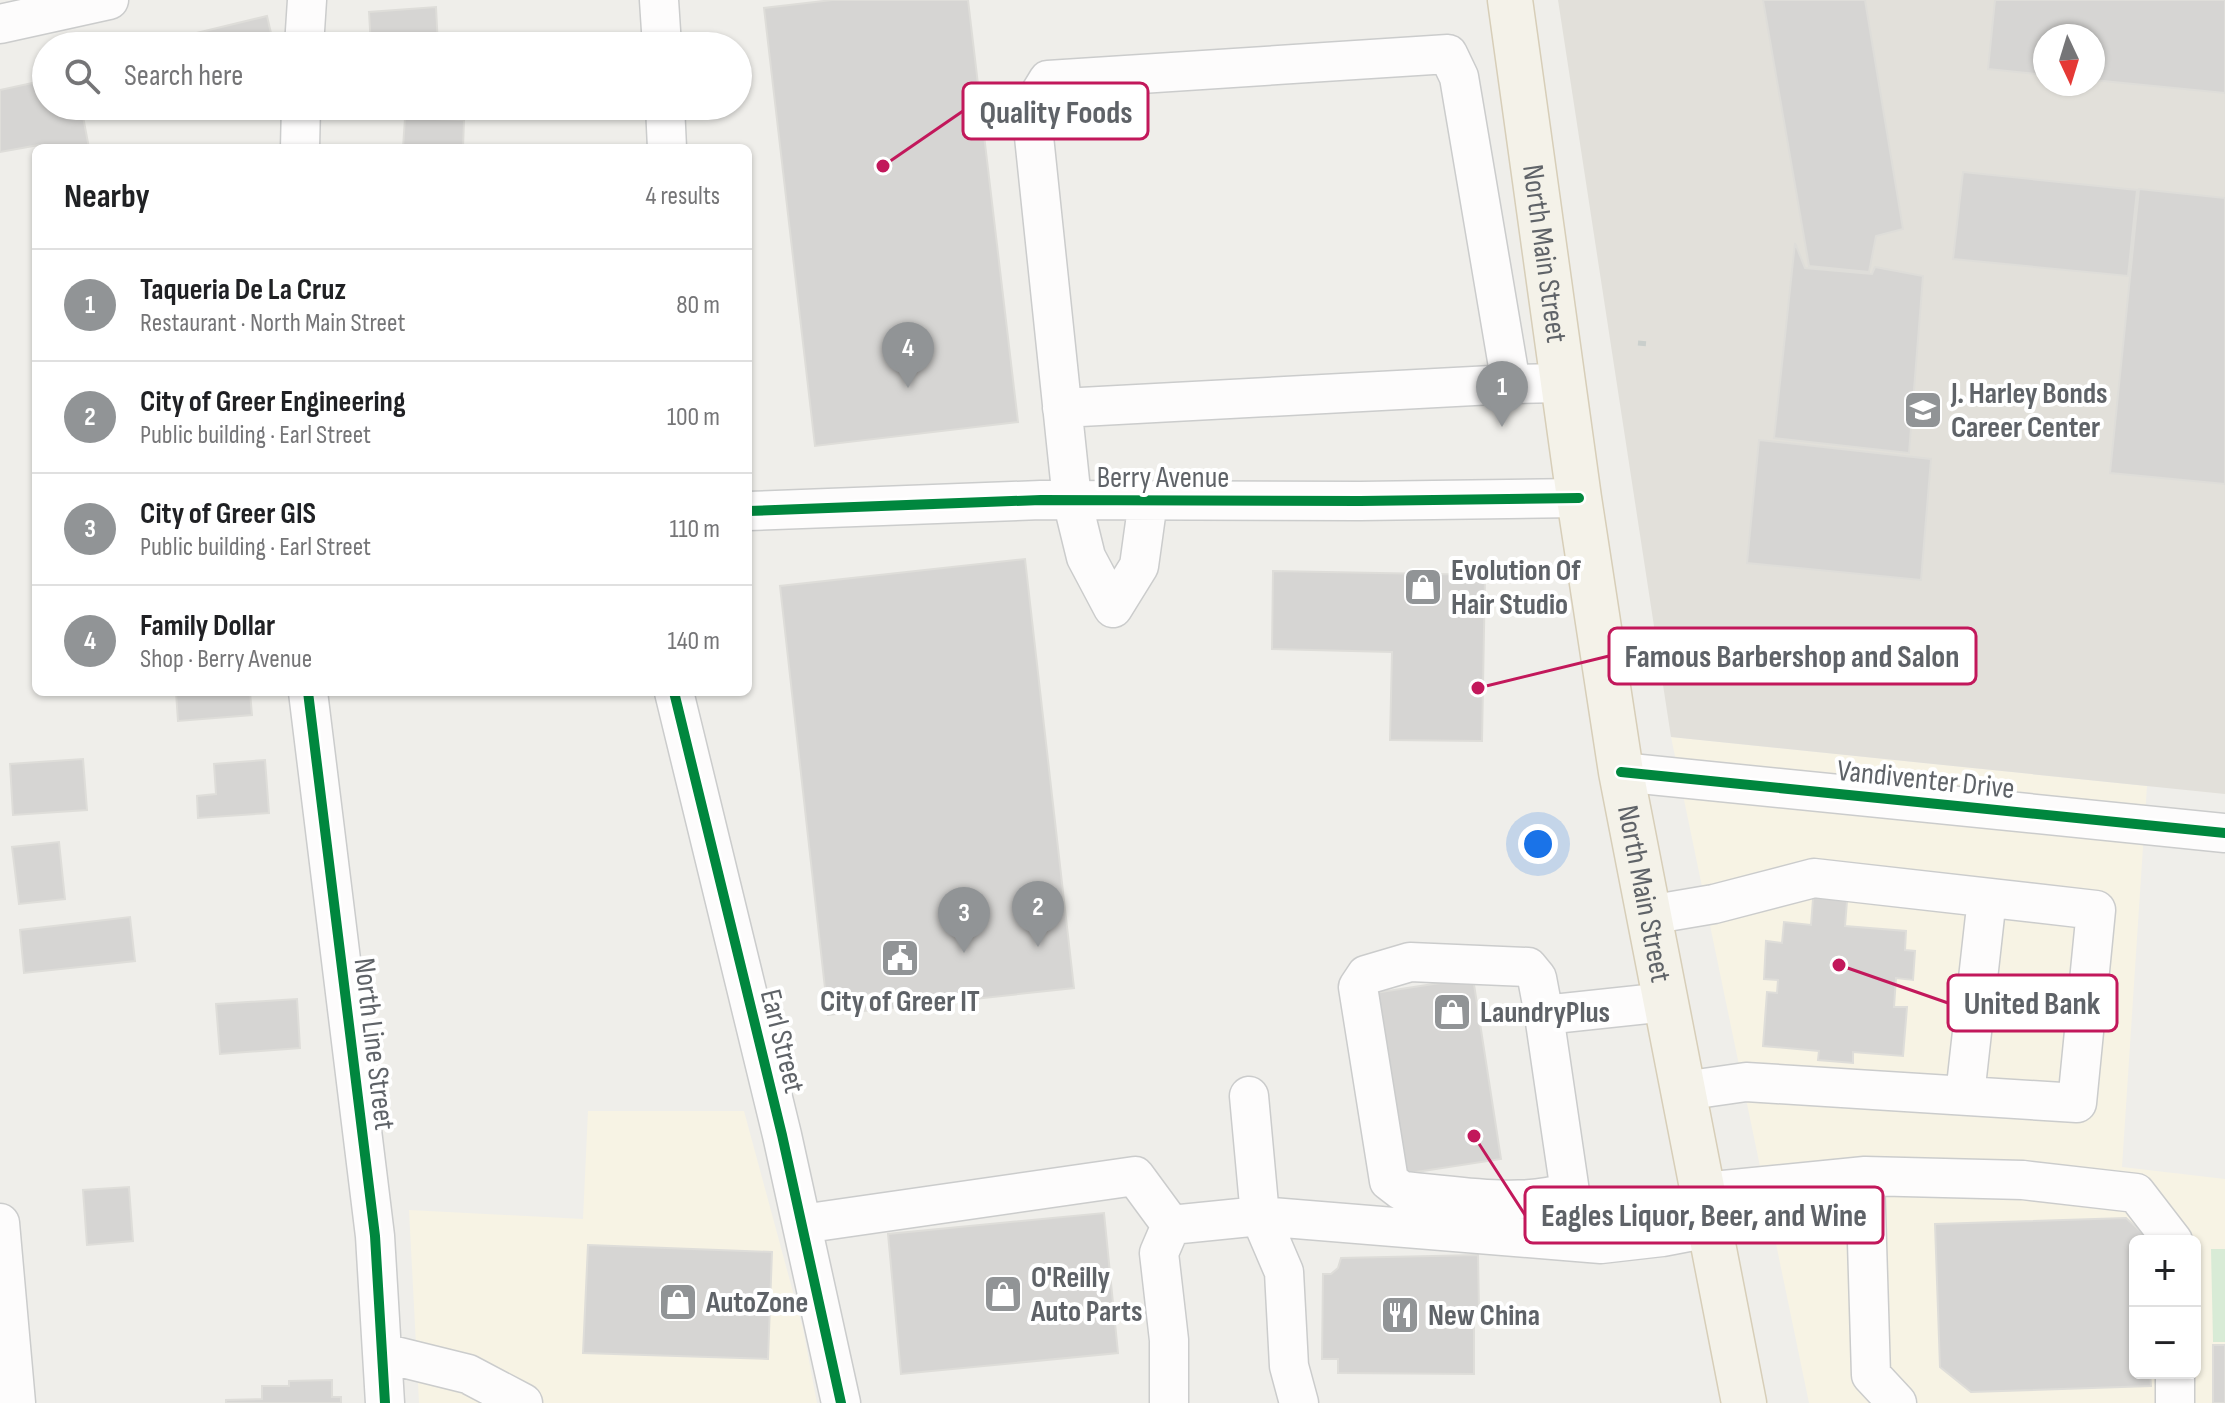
<!DOCTYPE html>
<html lang="en">
<head>
<meta charset="utf-8">
<style>
	:root { --surface:#fff; --page:#f6f6f6; --text:#202124; --muted:#757577; --line:#e0e0e0; --accent:#919496 }
	body { margin:0; font-family:"Sofia Sans Condensed",sans-serif; background:var(--page); color:var(--text) }
	.controls { position:absolute; right:24px; bottom:24px; display:grid; overflow:hidden; border-radius:12px; box-shadow:0 2px 6px #0004 }
	.controls button { width:72px; height:72px; display:grid; place-items:center; padding:0; border:0; border-bottom:2px solid var(--line); background:var(--surface); color:var(--text); font:40px sans-serif }
	.compass { position:absolute; left:2033px; top:24px; width:72px; height:72px; border-radius:50%; background:var(--surface); box-shadow:0 2px 6px #0004; rotate:176deg }
	.you { position:absolute; left:1538px; top:844px; width:28px; height:28px; margin:-20px; border:6px solid #fff; border-radius:50%; background:#1a73e8; box-shadow:0 0 0 12px #1a73e833 }
	.badge { display:grid; place-items:center; width:52px; height:52px; border-radius:50%; background:var(--accent); color:#fff; font-size:26px; font-weight:700 }
	.pin { position:absolute; translate:-50% -66px; filter:drop-shadow(0 2px 4px #0008) }
	.pin::after { content:''; position:absolute; top:42px; width:28px; height:24px; background:inherit; clip-path:polygon(0 0,100% 0,50% 100%) }
	.list { margin:0; padding:0; list-style:none }
	h2 { display:flex; justify-content:space-between; align-items:center; height:104px; margin:0; padding:0 32px; font-size:34px }
	h2 small { font-size:26px; font-weight:400; color:var(--muted) }
	.list li { display:grid; grid-template-columns:52px 1fr auto; gap:24px; align-items:center; box-sizing:border-box; height:112px; padding:0 32px; border-top:2px solid var(--line) }
	.list b { display:block; font-size:30px; white-space:nowrap }
	.list p { margin:0; font-size:26px; white-space:nowrap; color:var(--muted) }
	.list em { font-size:26px; font-style:normal; color:var(--muted) }
	.icon { flex:none; width:44px; height:44px; fill:none; stroke:currentColor; stroke-width:2; stroke-linecap:round; stroke-linejoin:round }
	.map { position:relative; flex:none; width:2225px; height:1403px; overflow:hidden }
	.search { position:absolute; background:var(--surface); box-shadow:0 2px 6px #0004; left:32px; top:32px; width:720px; height:88px; display:flex; align-items:center; gap:20px; box-sizing:border-box; padding:0 28px; border-radius:44px; color:var(--muted); font-size:30px }
	.panel { position:absolute; background:var(--surface); box-shadow:0 2px 6px #0004; left:32px; top:144px; width:720px; height:552px; border-radius:12px }
	.map>svg:first-child { display:block }
	.commercial { fill:#f7f3e4; fill-rule:evenodd }
	.education { fill:#e2e0da; fill-rule:evenodd }
	.green { fill:#d8ebd6 }
	.building { fill:#d6d5d3; stroke:#deddd9; stroke-width:2 }
	.lines { fill:none; stroke-linecap:round; stroke-linejoin:round }
	.minor-casing { stroke:#cbcccc; stroke-width:41 }
	.major-casing { stroke:#d7ceb8; stroke-width:47 }
	.path { stroke:#cacfcc; stroke-width:5; stroke-dasharray:8 4; stroke-linecap:butt }
	.minor { stroke:#fdfcfc; stroke-width:38 }
	.major { stroke:#f4f2e9; stroke-width:44 }
	.cycleway-casing { stroke:#fff; stroke-width:15 }
	.cycleway { stroke:#00873e; stroke-width:10 }
	.labels { text-anchor:middle; stroke-width:8; stroke-linejoin:round; paint-order:stroke }
	.street-label { font-size:30px; fill:#5f6368; stroke:#fff }
	.poi-label { font-size:30px; font-weight:bold; fill:#5f6368; stroke:#fff; text-anchor:start }
	.leader { fill:none; stroke:#c2185b; stroke-width:3 }
	.callout-dot { fill:#c2185b; stroke:#fff; stroke-width:3 }
	.callout { fill:#fff; stroke:#c2185b; stroke-width:3 }
	.callout-label { font-size:32px; text-anchor:middle; font-weight:bold; fill:#5f6368 }
</style>
</head>
<body>
<div class="map">
<svg width="2225" height="1403" viewBox="0 0 2225 1403">
	<rect width="100%" height="100%" fill="#efeeea"/>
	<!-- commercial -->
	<path class="commercial" d="M1671 737 2147 786 2122 1167 2225 1179V1403H1809ZM2135 1241H2195V1373H2135Z
		M588 1111H744L803 1329 817 1403H419L409 1210 583 1219Z"/>
	<!-- education -->
	<path class="education" d="M1558 0H2225V794L1671 737ZM2045 36H2093V84H2045Z"/>
	<!-- green -->
	<path class="green" d="M2211 1249H2225V1342H2213Z"/>
	<!-- building -->
	<path class="building" d="M832 0H968L1018 422 815 446 764 8Z
		M1763 0H1865L1903 229 1876 236 1869 272 1809 266Z
		M1995 0H2225V93L2093 80V36H2045V75L1988 69Z
		M436 7 438 46H371L369 12Z
		M267 16 274 46H186L184 36Z
		M46 80V106H81L89 148H40L39 145 0 152V90Z
		M405 118 464 120 463 148H403Z
		M1963 172 2137 190 2128 276 1953 259Z
		M2139 189 2225 198V484L2110 473Z
		M1795 243 1805 268 1872 274 1875 267 1923 276 1909 453 1774 438Z
		M1759 440 1931 459 1921 580 1747 563Z
		M1025 559 1074 988 828 1015 780 586Z
		M1273 571 1485 575 1482 741 1390 740 1392 652 1272 649Z
		M176 692H250L252 715 178 721Z
		M83 759 87 810 13 815 10 764Z
		M265 760 269 813 198 818 197 796 216 794 214 764Z
		M59 842 65 899 19 904 12 847Z
		M1814 886 1848 889 1845 926 1906 931 1905 950 1915 951 1913 980 1896 978 1894 1007H1907L1903 1056 1853 1052V1063L1818 1060 1819 1051 1763 1046 1767 992 1777 993 1778 980 1764 979 1766 941 1782 943 1784 922 1811 925Z
		M130 917 135 961 24 973 20 930Z
		M1473 978 1501 1159 1403 1174 1374 993Z
		M297 999 300 1048 220 1054 216 1004Z
		M129 1187 133 1241 87 1245 83 1190Z
		M1104 1213 1118 1353 901 1374 888 1234Z
		M2126 1218 2146 1236V1241H2135V1373H2150L2151 1386 1971 1392 1940 1367 1935 1224Z
		M588 1245 772 1252 768 1359 583 1353Z
		M1478 1255 1479 1312 1474 1318V1374L1338 1373V1359H1322L1323 1274H1331L1338 1268 1341 1258Z
		M2213 1345H2225V1403H2213Z
		M332 1380V1397H341V1403H226V1400L262 1399V1386H289V1381Z"/>
	<g class="lines">
		<!-- minor casing -->
		<g class="minor-casing">
			<path id="minor" d="M659 0 662 46
				M0 24 109 0
				M304 46 307 0
				M665 106 667 148
				M300 148 301 106
				M1062 408 1511 384
				M1148 501 1139 566 1113 608 1086 557 1072 500 1031 108 1048 80 1448 54 1459 77 1511 384 1563 383
				M748 511 1041 500 1360 501 1579 498
				M308 692 375 1236 385 1403
				M674 692 782 1135 841 1403
				M1621 772 2225 833
				M1649 915 1714 904 1814 878 2096 910 2077 1103 1746 1082 1683 1091
				M1544 1015 1537 978 1528 967 1410 962 1366 975 1358 987 1389 1181 1402 1191C1456 1195 1517 1208 1570 1192L1544 1015 1666 1002
				M1965 1095 1987 898
				M1249 1096 1260 1216 1284 1272 1289 1366 1299 1403
				M1865 1176 2023 1180 2136 1193 2173 1241
				M1703 1192 1865 1176 1871 1375 1897 1403
				M0 1223 16 1403
				M802 1224 1135 1176 1171 1225
				M383 1353 468 1374 523 1403
				M2175 1373V1403
				M1169 1403V1340L1159 1253 1171 1225 1260 1216 1601 1244 1662 1237 1709 1228"/>
		</g>
		<!-- major casing -->
		<g class="major-casing">
			<g id="major">
				<path id="s1" d="M1510 0 1579 498 1621 772 1744 1403"/>
			</g>
		</g>
		<!-- path -->
		<path class="path" d="M1638 343 1649 344"/>
		<!-- minor -->
		<use href="#minor" class="minor"/>
		<!-- major -->
		<use href="#major" class="major"/>
		<!-- cycleway casing -->
		<g class="cycleway-casing">
			<path id="cycleway" d="M748 511 1041 500 1360 501 1579 498
				M308 692 375 1236 385 1403
				M674 692 782 1135 841 1403
				M1621 772 2225 833"/>
		</g>
		<!-- cycleway -->
		<use href="#cycleway" class="cycleway"/>
	</g>
	<!-- icons -->
	<defs>
		<g id="school-square" transform="scale(2)"><rect x="-9" y="-9" width="18" height="18" rx="4" fill="#919496" stroke="#fff"/><path d="M0-5L7-2L0 1L-7-2ZM-4 1L0 2.5L4 1V4Q0 6-4 4Z" fill="#fff"/></g>
		<g id="shop-square" transform="scale(2)"><rect x="-9" y="-9" width="18" height="18" rx="4" fill="#919496" stroke="#fff"/><path d="M-5-2.5h2.3a2.7 3.5 0 0 1 5.4 0H5L5.5 6h-11ZM-1.5-2.5h3a1.5 2.3 0 0 0-3 0Z" fill="#fff"/></g>
		<g id="civic-square" transform="scale(2)"><rect x="-9" y="-9" width="18" height="18" rx="4" fill="#919496" stroke="#fff"/><path d="M-.6-6.5H3V-4.5H.6V-3L4-1V1h2V6H-6V1h2V-1L-.6-3ZM-1.2 2.5V6h2.4V2.5Z" fill="#fff"/></g>
		<g id="restaurant-square" transform="scale(2)"><rect x="-9" y="-9" width="18" height="18" rx="4" fill="#919496" stroke="#fff"/><path d="M-5-6h1v4h1v-4h1v4h1v-4h1v5L-1.5 .5V6h-2V.5L-5-1ZM5-6V6H3V1.5H1.5Q1.5-4 5-6Z" fill="#fff"/></g>
	</defs>
	<g fill-rule="evenodd">
		<use href="#school-square" x="1923" y="410"/>
		<use href="#shop-square" x="1423" y="587"/>
		<use href="#civic-square" x="900" y="958"/>
		<use href="#shop-square" x="1452" y="1012"/>
		<use href="#shop-square" x="1003" y="1294"/>
		<use href="#shop-square" x="678" y="1302"/>
		<use href="#restaurant-square" x="1400" y="1315"/>
	</g>
	<g class="labels">
		<!-- street labels -->
		<g class="street-label">
			<text dy="10" stroke="none"><textPath href="#s1" startOffset="256">North Main Street</textPath></text>
			<text x="1163" y="487">Berry Avenue</text>
			<text transform="translate(1926 779) rotate(6)" y="10">Vandiventer Drive</text>
			<text dy="10" stroke="none"><textPath href="#s1" startOffset="904">North Main Street</textPath></text>
			<text transform="translate(783 1041) rotate(76)" y="10">Earl Street</text>
			<text transform="translate(375 1044) rotate(83)" y="10">North Line Street</text>
		</g>
		<!-- poi labels -->
		<g class="poi-label">
			<text x="1951" y="403">J. Harley Bonds<tspan x="1951" dy="34">Career Center</tspan></text>
			<text x="1451" y="580">Evolution Of<tspan x="1451" dy="34">Hair Studio</tspan></text>
			<text x="900" y="1011" text-anchor="middle">City of Greer IT</text>
			<text x="1480" y="1022">LaundryPlus</text>
			<text x="1031" y="1287">O'Reilly<tspan x="1031" dy="34">Auto Parts</tspan></text>
			<text x="706" y="1312">AutoZone</text>
			<text x="1428" y="1325">New China</text>
		</g>
	</g>
	<!-- callouts -->
	<path class="leader" d="M883 166L963 111M1478 688L1609 656M1839 965L1948 1003M1474 1136L1525 1215"/>
	<g class="callout-dot">
		<circle cx="883" cy="166" r="8"/>
		<circle cx="1478" cy="688" r="8"/>
		<circle cx="1839" cy="965" r="8"/>
		<circle cx="1474" cy="1136" r="8"/>
	</g>
	<g class="callout">
		<rect x="963" y="83" width="185" height="56" rx="8"/>
		<rect x="1609" y="628" width="367" height="56" rx="8"/>
		<rect x="1948" y="975" width="169" height="56" rx="8"/>
		<rect x="1525" y="1187" width="358" height="56" rx="8"/>
	</g>
	<g class="callout-label">
		<text x="1056" y="123">Quality Foods</text>
		<text x="1792" y="667">Famous Barbershop and Salon</text>
		<text x="2032" y="1014">United Bank</text>
		<text x="1704" y="1226">Eagles Liquor, Beer, and Wine</text>
	</g>
</svg>
<div class="controls">
<button>+</button>
<button>−</button>
</div>
<svg class="compass" viewBox="-18 -18 36 36"><path d="M0-13l5 13h-10z" fill="#e53935"/><path d="M0 13l5-13h-10z" fill="#757577"/></svg>
<div class="you"></div>
<div class="pin badge" style="left:1502px;top:427px">1</div>
<div class="pin badge" style="left:1038px;top:947px">2</div>
<div class="pin badge" style="left:964px;top:953px">3</div>
<div class="pin badge" style="left:908px;top:388px">4</div>
<div class="search"><svg class="icon" aria-label="search" viewBox="0 0 24 24"><circle cx="10" cy="10" r="6"/><path d="M15 15l6 6"/></svg>Search here</div>
<section class="panel">
<h2>Nearby<small>4 results</small></h2>
<ul class="list">
<li><span class="badge">1</span><div><b>Taqueria De La Cruz</b><p>Restaurant · North Main Street</p></div><em>80 m</em></li>
<li><span class="badge">2</span><div><b>City of Greer Engineering</b><p>Public building · Earl Street</p></div><em>100 m</em></li>
<li><span class="badge">3</span><div><b>City of Greer GIS</b><p>Public building · Earl Street</p></div><em>110 m</em></li>
<li><span class="badge">4</span><div><b>Family Dollar</b><p>Shop · Berry Avenue</p></div><em>140 m</em></li>
</ul>
</section>
</div>
</body>
</html>
